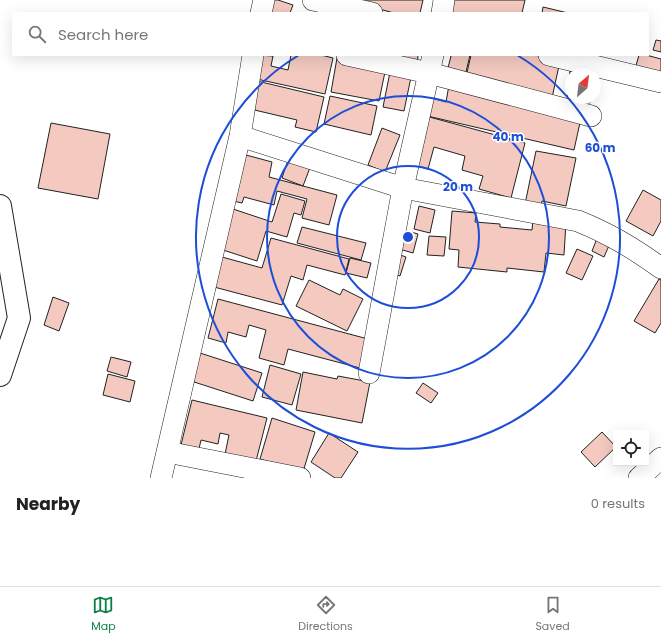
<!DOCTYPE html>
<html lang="en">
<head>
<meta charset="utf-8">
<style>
	:root { --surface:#fff; --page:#f2f2f2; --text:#222; --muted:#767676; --line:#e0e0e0; --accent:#0b8043 }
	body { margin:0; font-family:Poppins,sans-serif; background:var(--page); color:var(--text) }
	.controls { position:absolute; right:12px; bottom:12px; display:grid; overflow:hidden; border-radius:0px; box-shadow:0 4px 16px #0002 }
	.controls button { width:36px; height:36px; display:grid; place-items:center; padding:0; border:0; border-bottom:1px solid var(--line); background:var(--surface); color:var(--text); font:20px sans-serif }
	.compass { position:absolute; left:565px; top:68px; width:36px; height:36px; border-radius:50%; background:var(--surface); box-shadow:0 4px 16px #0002; rotate:28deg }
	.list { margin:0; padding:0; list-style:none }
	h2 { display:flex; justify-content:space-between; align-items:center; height:52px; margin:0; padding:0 16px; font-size:17px }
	h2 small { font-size:13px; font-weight:400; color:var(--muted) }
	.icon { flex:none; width:22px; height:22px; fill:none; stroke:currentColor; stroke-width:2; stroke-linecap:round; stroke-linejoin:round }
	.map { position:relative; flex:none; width:661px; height:478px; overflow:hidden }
	.search { position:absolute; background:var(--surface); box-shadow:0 4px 16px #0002; left:12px; right:12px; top:12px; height:44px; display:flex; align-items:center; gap:10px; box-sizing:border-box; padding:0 14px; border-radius:0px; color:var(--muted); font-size:15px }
	.sheet { height:108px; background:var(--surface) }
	nav { display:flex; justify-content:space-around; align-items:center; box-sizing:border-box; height:56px; border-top:1px solid var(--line); background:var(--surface); font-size:11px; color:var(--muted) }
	nav a { display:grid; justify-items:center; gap:2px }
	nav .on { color:var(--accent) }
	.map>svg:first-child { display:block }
	.building { fill:#f3c9c0; stroke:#222 }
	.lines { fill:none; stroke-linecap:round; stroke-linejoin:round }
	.street-casing { stroke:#222; stroke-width:22 }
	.secondary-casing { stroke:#222; stroke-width:24 }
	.street { stroke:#fff; stroke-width:21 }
	.secondary { stroke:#fff; stroke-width:22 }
	.ring { fill:none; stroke:#1d4ed8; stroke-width:2 }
	.centre { fill:#1d4ed8; stroke:#fff; stroke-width:2 }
	.ring-label { font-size:12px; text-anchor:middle; font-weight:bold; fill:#1d4ed8; stroke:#fff; stroke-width:3; stroke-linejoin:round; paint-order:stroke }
</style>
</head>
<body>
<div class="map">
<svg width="661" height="478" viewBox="0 0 661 478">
	<rect width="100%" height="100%" fill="#fff"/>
	<!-- building -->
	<path class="building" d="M269 0H278L293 5 290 13H265Z
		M345 0H423L420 13H394Z
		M454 0H525L522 13H451Z
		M543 7 568 13H542Z
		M656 40 661 41V52L653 50Z
		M257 55 273 56 271 66 288 70 291 55H321L333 58 325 94 252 78Z
		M400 55H418L417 67 399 64Z
		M448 55H470L465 76 447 72 451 56Z
		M471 55H535L560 61 552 98 466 77Z
		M639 55H646L661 59V77L635 69Z
		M337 58 386 67 379 101 331 92Z
		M570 71 593 74H571V98H590V103L567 101Z
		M390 72 411 77 404 111 383 107Z
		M253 80 324 97 316 132 295 127 297 120 246 108Z
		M449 85 581 118 574 150 423 115 427 97 446 102Z
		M330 96 377 106 371 135 324 124Z
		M422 115 525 143 511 198 479 189 483 176 462 170 465 156 434 147 428 169 409 164Z
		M51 123 110 134 98 199 38 188Z
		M382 128 400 135 385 172 368 165Z
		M536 151 576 158 566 206 542 201 540 212 524 209Z
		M246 155 272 162 269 177 337 195 329 225 302 218 307 199 277 191 274 205 244 197 242 203 233 201Z
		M289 157 311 165 303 186 282 178Z
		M643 190 661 200V221L653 236 626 221Z
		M281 194 305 201 301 215 294 213 287 237 266 231 257 261 220 249 233 209 272 222Z
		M419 206 435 210 430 233 414 229Z
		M452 211 476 213 475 222 500 224V227L532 230 533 219 566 222 564 255 546 253 544 272 507 268V272L458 267 459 250 449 249Z
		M302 227 366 243 361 260 297 243Z
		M401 229 418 234 413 253 396 248Z
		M429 236 446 237 444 256 427 255Z
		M598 236 611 241 604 257 592 251Z
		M271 238 349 259 345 275 307 265 303 280 291 276 282 305 214 287 222 257 262 268Z
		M577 249 593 256 582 280 566 273Z
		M395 253 406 257 400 276 389 272Z
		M350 258 371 263 367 278 346 273Z
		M659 279 661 280V323L655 333 634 321Z
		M309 280 340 295 343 289 363 299 347 331 296 306Z
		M53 297 69 303 59 331 44 325Z
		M218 299 368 339 360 368 288 349 284 365 259 358 266 330 249 325 246 337 228 332 226 343 208 338Z
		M200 353 262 373 253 401 191 381Z
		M111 357 131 362 127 377 107 371Z
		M270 365 301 374 292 405 262 397Z
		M303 372 337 379 338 376 370 382 362 423 296 410Z
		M108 374 135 381 130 402 103 395Z
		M423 383 438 393 431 403 416 393Z
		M192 400 267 418 256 461 225 454 229 435 220 433 218 444 201 440 198 453 180 449Z
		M272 418 315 432 303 472 260 459Z
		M602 432 616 447 595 467 581 452Z
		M329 433 358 452 341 478H335L311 462Z"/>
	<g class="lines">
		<!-- street casing -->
		<g class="street-casing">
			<path id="street" d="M313 0 372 13
				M261 13 264 0
				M442 13 444 0
				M347 55 429 73 591 116
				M549 55 661 82
				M240 136 403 188 578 221C610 234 633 248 661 268
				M369 373 403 188 433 55
				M167 452 300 478
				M161 478 240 136 253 55
				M639 478 661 458"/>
		</g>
		<!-- secondary casing -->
		<g class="secondary-casing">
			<path id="secondary" d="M0 206 19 318 0 375"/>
		</g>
		<!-- street -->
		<use href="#street" class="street"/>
		<!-- secondary -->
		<use href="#secondary" class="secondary"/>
	</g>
	<!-- distance rings -->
	<g class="ring">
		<circle cx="408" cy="237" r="71"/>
		<circle cx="408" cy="237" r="141"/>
		<path d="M517 55A212 212 0 1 1 299 55"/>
	</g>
	<circle cx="408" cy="237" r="6" class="centre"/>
	<g class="ring-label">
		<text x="508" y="141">40 m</text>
		<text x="600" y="152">60 m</text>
		<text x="458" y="191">20 m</text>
	</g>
</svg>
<div class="controls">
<button><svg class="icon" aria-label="locate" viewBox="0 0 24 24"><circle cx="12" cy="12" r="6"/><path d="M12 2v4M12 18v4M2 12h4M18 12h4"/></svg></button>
</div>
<svg class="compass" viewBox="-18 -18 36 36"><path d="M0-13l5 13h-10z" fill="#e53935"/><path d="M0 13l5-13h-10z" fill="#767676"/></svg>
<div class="search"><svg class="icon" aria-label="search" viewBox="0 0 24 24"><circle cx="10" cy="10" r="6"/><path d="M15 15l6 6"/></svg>Search here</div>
</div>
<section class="sheet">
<h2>Nearby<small>0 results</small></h2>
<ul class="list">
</ul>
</section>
<nav>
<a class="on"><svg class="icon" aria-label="map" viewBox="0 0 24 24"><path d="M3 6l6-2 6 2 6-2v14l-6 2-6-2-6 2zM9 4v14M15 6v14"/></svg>Map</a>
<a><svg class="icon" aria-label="directions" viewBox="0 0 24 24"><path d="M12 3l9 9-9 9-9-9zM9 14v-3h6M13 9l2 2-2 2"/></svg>Directions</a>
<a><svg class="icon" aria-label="saved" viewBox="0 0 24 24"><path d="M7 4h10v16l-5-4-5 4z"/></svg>Saved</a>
</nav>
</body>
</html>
